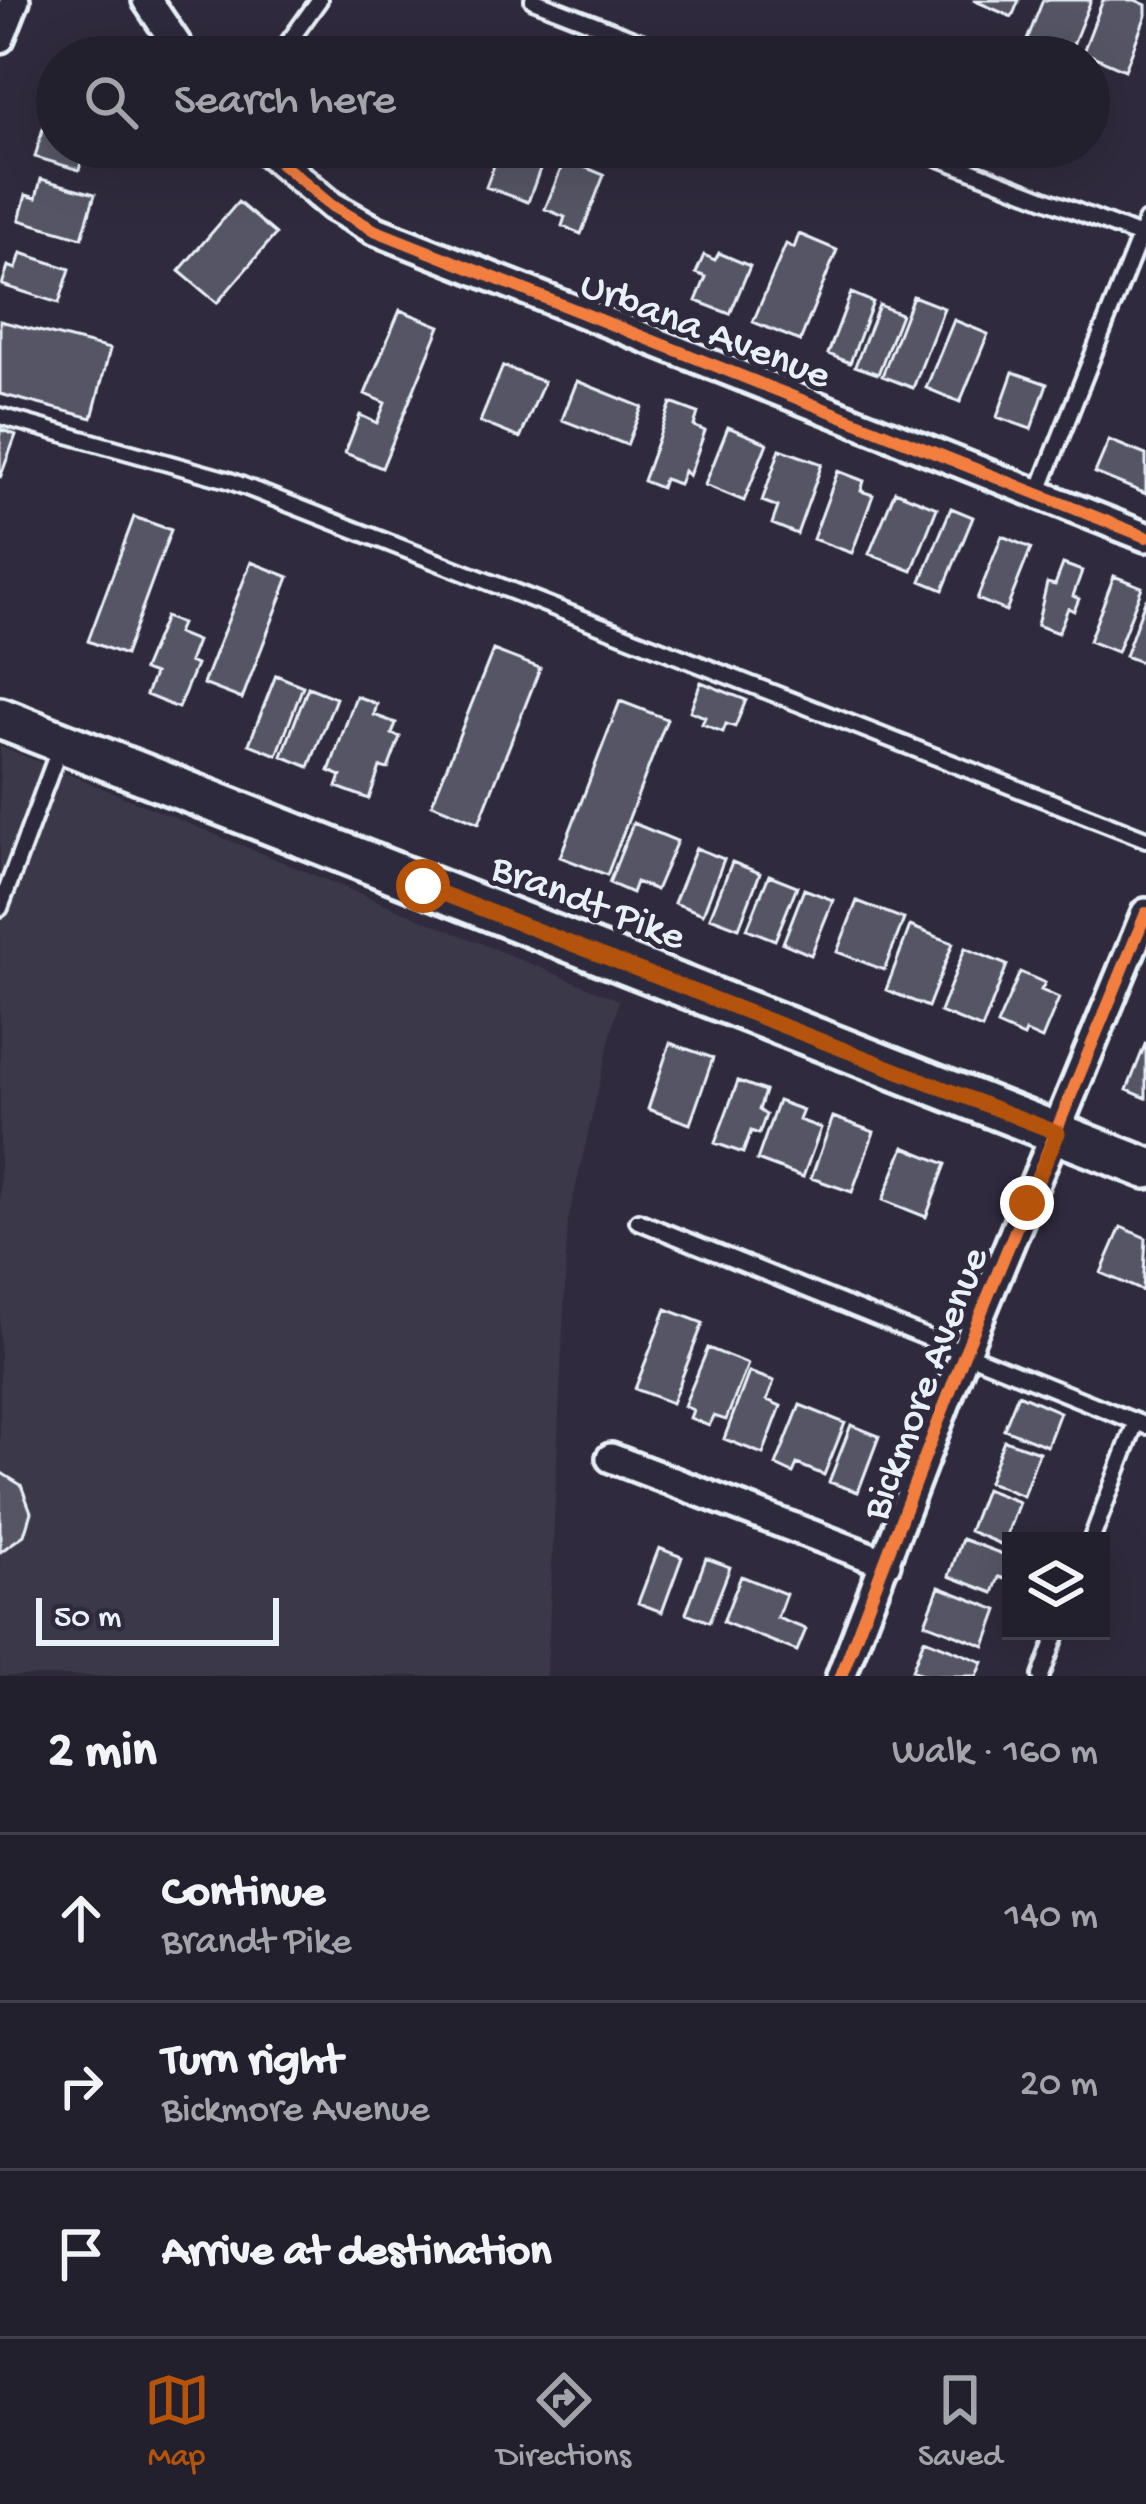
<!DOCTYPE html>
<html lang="en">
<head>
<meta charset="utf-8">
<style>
	:root { --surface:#23202e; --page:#2f2d3a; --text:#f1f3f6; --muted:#a3a3aa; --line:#403e4a; --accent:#b45309 }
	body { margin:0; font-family:"Gochi Hand",sans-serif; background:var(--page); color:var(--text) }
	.controls { position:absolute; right:36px; bottom:36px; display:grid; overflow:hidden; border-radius:0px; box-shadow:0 12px 48px #0002 }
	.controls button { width:108px; height:108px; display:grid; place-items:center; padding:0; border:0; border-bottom:3px solid var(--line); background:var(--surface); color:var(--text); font:60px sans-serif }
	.scale { position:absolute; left:36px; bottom:30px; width:243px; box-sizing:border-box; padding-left:12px; border:6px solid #e8f1f8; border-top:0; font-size:33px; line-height:42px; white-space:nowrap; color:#e8f1f8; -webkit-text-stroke:9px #2f2a3d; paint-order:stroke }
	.stop { position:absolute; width:36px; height:36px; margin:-27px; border:9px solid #b45309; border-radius:50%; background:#fff }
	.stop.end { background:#b45309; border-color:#fff; box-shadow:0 3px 12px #0008 }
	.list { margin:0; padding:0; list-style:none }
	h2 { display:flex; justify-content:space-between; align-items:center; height:156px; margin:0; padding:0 48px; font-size:51px }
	h2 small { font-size:39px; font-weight:400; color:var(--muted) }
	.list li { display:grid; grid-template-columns:78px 1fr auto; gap:36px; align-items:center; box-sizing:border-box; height:168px; padding:0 48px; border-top:3px solid var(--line) }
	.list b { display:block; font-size:45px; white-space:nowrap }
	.list p { margin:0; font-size:39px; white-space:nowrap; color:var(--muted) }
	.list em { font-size:39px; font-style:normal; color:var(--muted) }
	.icon { flex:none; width:66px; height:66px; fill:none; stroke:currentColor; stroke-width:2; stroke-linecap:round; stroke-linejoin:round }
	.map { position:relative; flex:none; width:1146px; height:1676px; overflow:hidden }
	.search { position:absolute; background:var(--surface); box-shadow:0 12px 48px #0002; left:36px; right:36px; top:36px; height:132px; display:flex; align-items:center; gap:30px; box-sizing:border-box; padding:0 42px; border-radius:66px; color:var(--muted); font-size:45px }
	.sheet { height:660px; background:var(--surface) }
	nav { display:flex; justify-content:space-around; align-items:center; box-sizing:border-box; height:168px; border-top:3px solid var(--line); background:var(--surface); font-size:33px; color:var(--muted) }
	nav a { display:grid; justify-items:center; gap:6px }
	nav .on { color:var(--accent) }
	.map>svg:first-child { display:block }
	.built { fill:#3b3749 }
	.building { fill:#575565; stroke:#e8f1f8; stroke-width:3 }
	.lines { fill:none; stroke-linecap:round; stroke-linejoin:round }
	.lane-casing { stroke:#e8f1f8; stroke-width:22 }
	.street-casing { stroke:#e8f1f8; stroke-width:36 }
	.secondary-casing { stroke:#e8f1f8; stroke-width:48 }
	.lane { stroke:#2f2a3d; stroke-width:14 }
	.street { stroke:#2f2a3d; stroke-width:27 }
	.secondary { stroke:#2f2a3d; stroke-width:39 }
	.cycleway-casing { stroke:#2f2a3d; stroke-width:20 }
	.cycleway { stroke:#f27e40; stroke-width:12 }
	.route { stroke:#b45309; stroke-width:15 }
	.labels { text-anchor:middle; stroke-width:10; stroke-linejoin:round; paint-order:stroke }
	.street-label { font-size:42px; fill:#e8f1f8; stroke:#2f2a3d }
</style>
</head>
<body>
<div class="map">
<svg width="1146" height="1676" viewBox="0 0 1146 1676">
	<rect width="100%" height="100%" fill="#2f2a3d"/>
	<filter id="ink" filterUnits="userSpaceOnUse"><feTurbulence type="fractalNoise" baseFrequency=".00833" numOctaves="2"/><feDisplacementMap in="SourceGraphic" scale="24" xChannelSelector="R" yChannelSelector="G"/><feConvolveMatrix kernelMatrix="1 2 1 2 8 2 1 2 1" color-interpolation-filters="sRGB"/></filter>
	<g filter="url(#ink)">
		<!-- built -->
		<path class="built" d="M0 746 619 1000 568 1221 547 1676H0Z"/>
		<!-- building -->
		<path class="building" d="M973 0H1019L1012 17Z
			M1043 0H1091L1068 57H1056L1025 45Z
			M1103 0H1135L1146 5V15L1125 70 1083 52Z
			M97 35 124 57H79Z
			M50 103 57 105V147H86L79 170 35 157Z
			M501 147H548L528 202 486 187Z
			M565 159 604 175 581 234 562 226 565 217 545 209Z
			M41 179 95 194 82 238 19 220 26 195 36 198Z
			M238 202 276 234 217 303 179 271Z
			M799 234 837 250 800 341 753 322 786 244 794 248Z
			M21 253 70 269 59 303 2 285 8 266 16 269Z
			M719 253 750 266 730 314 696 301 706 277 696 273 704 255 715 260Z
			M851 293 873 302 850 363 828 354Z
			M913 296 944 308 913 388 882 376Z
			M879 305 901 314 878 374 855 366Z
			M400 310 440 326 382 468 345 453 360 415 377 423 385 403 365 394Z
			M954 320 988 334 960 402 926 388Z
			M0 321 110 349 92 418 0 394Z
			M503 366 544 382 520 438 480 422Z
			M1013 372 1047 384 1031 429 997 417Z
			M577 381 642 407 627 445 562 420Z
			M671 403 698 413 694 426 705 431 689 476 684 471 679 484 664 479 661 488 643 481Z
			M728 427 767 443 744 501 705 485Z
			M0 429 16 435 0 478Z
			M1109 440 1146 455V494L1095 473Z
			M780 449 822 464 797 534 772 524 778 507 762 501Z
			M838 471 864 481 861 491 873 495 852 553 813 539Z
			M895 491 937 508 912 571 869 554Z
			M951 508 973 517 943 590 921 581Z
			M134 517 171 530 125 655 88 641Z
			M1002 536 1031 548 1006 611 977 599Z
			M251 562 289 577 242 699 203 684Z
			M1063 564 1082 571 1073 596 1079 599 1074 611 1068 608 1058 633 1037 625 1047 583 1055 585Z
			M1114 576 1142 587 1117 652 1089 641Z
			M1146 598V664L1125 656Z
			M165 617 181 624 177 633 197 641 189 662 196 665 178 708 146 695 154 674 143 670Z
			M493 650 540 668 479 823 432 804Z
			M276 675 303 686 277 755 249 744Z
			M701 682 746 700 735 727 726 724 723 732 702 724 705 717 690 711Z
			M308 687 336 698 309 767 282 756Z
			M356 696 377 704 374 715 396 723 392 734 400 737 388 769 380 767 369 799 337 787 341 776 329 771Z
			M620 701 667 719 607 875 560 857Z
			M633 823 677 841 656 890 636 882 632 893 609 883Z
			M696 848 724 859 703 914 674 903Z
			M732 862 760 873 739 928 710 917Z
			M769 875 797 886 775 940 747 929Z
			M804 889 833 900 811 955 783 943Z
			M857 901 904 919 884 970 837 952Z
			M910 926 953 943 928 1007 886 990Z
			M965 948 1007 965 982 1029 940 1012Z
			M1020 972 1045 983 1041 990 1059 998 1042 1039 1026 1032 1024 1037 997 1025Z
			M1146 1042V1098L1127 1090Z
			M670 1043 713 1058 690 1124 648 1109Z
			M738 1081 765 1091 759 1110 766 1115 759 1134 751 1131 743 1153 715 1143Z
			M778 1101 803 1110 799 1120 821 1128 803 1177 757 1160Z
			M833 1117 874 1132 852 1192 811 1178Z
			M904 1147 946 1164 926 1217 883 1200Z
			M1121 1227 1146 1238 1143 1291 1101 1273Z
			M666 1309 703 1323 672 1403 635 1389Z
			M708 1348 748 1364 726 1420 714 1416 709 1426 690 1418 693 1410 684 1406Z
			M749 1372 774 1381 767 1400 781 1406 763 1454 724 1439Z
			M1018 1394 1060 1412 1047 1446 1004 1429Z
			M800 1405 845 1423 824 1475 797 1464 793 1473 776 1465Z
			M851 1425 879 1436 858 1492 829 1482Z
			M1004 1440 1039 1452 1023 1496 988 1482Z
			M0 1472 21 1485 31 1512 24 1535 0 1552Z
			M985 1489 1019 1502 1003 1545 969 1531Z
			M962 1539 1011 1557 1010 1581 999 1577 993 1593 949 1576Z
			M659 1548 682 1557 662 1612 638 1603Z
			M706 1558 730 1567 709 1622 686 1613Z
			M741 1576 786 1594 777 1618 806 1629 797 1651 723 1622Z
			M939 1587 998 1610 985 1646 925 1623Z
			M924 1639 983 1662 977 1676H926L912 1670Z"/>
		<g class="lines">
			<!-- lane casing -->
			<g class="lane-casing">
				<path id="lane" d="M533 0 680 57
					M278 57 319 0
					M911 147 1140 236
					M0 416 228 480 1146 839
					M1038 494 1146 221
					M0 908 61 744
					M638 1221 1146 1426
					M1091 1541 1136 1422
					M1041 1676 1058 1631"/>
			</g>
			<!-- street casing -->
			<g class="street-casing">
				<path id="street" d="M147 0 185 57
					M0 38 15 0
					M262 147 332 206 374 230 1146 537
					M611 1458 886 1563
					M841 1676 965 1352 1146 913"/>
			</g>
			<!-- secondary casing -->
			<g class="secondary-casing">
				<path id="secondary" d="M0 718 1146 1168"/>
			</g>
			<!-- lane -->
			<use href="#lane" class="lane"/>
			<!-- street -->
			<use href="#street" class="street"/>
			<!-- secondary -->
			<use href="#secondary" class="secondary"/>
			<!-- cycleway casing -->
			<g class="cycleway-casing">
				<path id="cycleway" d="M262 147 332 206 374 230 1146 537
					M841 1676 965 1352 1146 913"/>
			</g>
			<!-- cycleway -->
			<use href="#cycleway" class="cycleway"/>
		</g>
	</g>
	<g class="lines" filter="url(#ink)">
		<!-- route -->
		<path class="route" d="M423 886 1058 1133 1027 1203"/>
	</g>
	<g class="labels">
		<!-- street labels -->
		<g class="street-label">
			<text transform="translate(707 326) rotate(21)" y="15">Urbana Avenue</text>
			<text transform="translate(590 898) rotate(21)" y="15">Brandt Pike</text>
			<text transform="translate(921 1382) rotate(-69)" y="15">Bickmore Avenue</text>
		</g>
	</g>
</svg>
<div class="controls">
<button><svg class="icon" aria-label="layers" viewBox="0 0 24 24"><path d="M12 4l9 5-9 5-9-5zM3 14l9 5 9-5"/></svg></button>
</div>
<div class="scale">50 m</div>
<div class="stop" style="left:423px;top:886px"></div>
<div class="stop end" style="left:1027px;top:1203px"></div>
<div class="search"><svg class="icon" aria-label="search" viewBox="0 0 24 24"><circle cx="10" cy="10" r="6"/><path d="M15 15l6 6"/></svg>Search here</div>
</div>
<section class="sheet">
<h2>2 min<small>Walk · 160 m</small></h2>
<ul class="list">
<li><svg class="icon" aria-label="ahead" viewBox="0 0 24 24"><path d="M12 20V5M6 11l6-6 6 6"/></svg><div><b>Continue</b><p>Brandt Pike</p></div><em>140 m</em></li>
<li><svg class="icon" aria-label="right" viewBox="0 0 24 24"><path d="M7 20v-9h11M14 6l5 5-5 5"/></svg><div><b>Turn right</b><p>Bickmore Avenue</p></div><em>20 m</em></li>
<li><svg class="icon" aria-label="arrive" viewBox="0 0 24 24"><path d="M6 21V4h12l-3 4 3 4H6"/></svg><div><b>Arrive at destination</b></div></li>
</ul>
</section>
<nav>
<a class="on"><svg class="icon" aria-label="map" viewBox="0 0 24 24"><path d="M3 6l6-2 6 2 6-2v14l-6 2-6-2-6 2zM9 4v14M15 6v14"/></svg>Map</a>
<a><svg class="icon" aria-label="directions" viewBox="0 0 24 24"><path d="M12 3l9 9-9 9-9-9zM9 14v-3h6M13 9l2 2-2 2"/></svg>Directions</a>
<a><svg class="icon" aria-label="saved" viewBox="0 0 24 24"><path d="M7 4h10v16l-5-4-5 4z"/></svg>Saved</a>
</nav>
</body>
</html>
